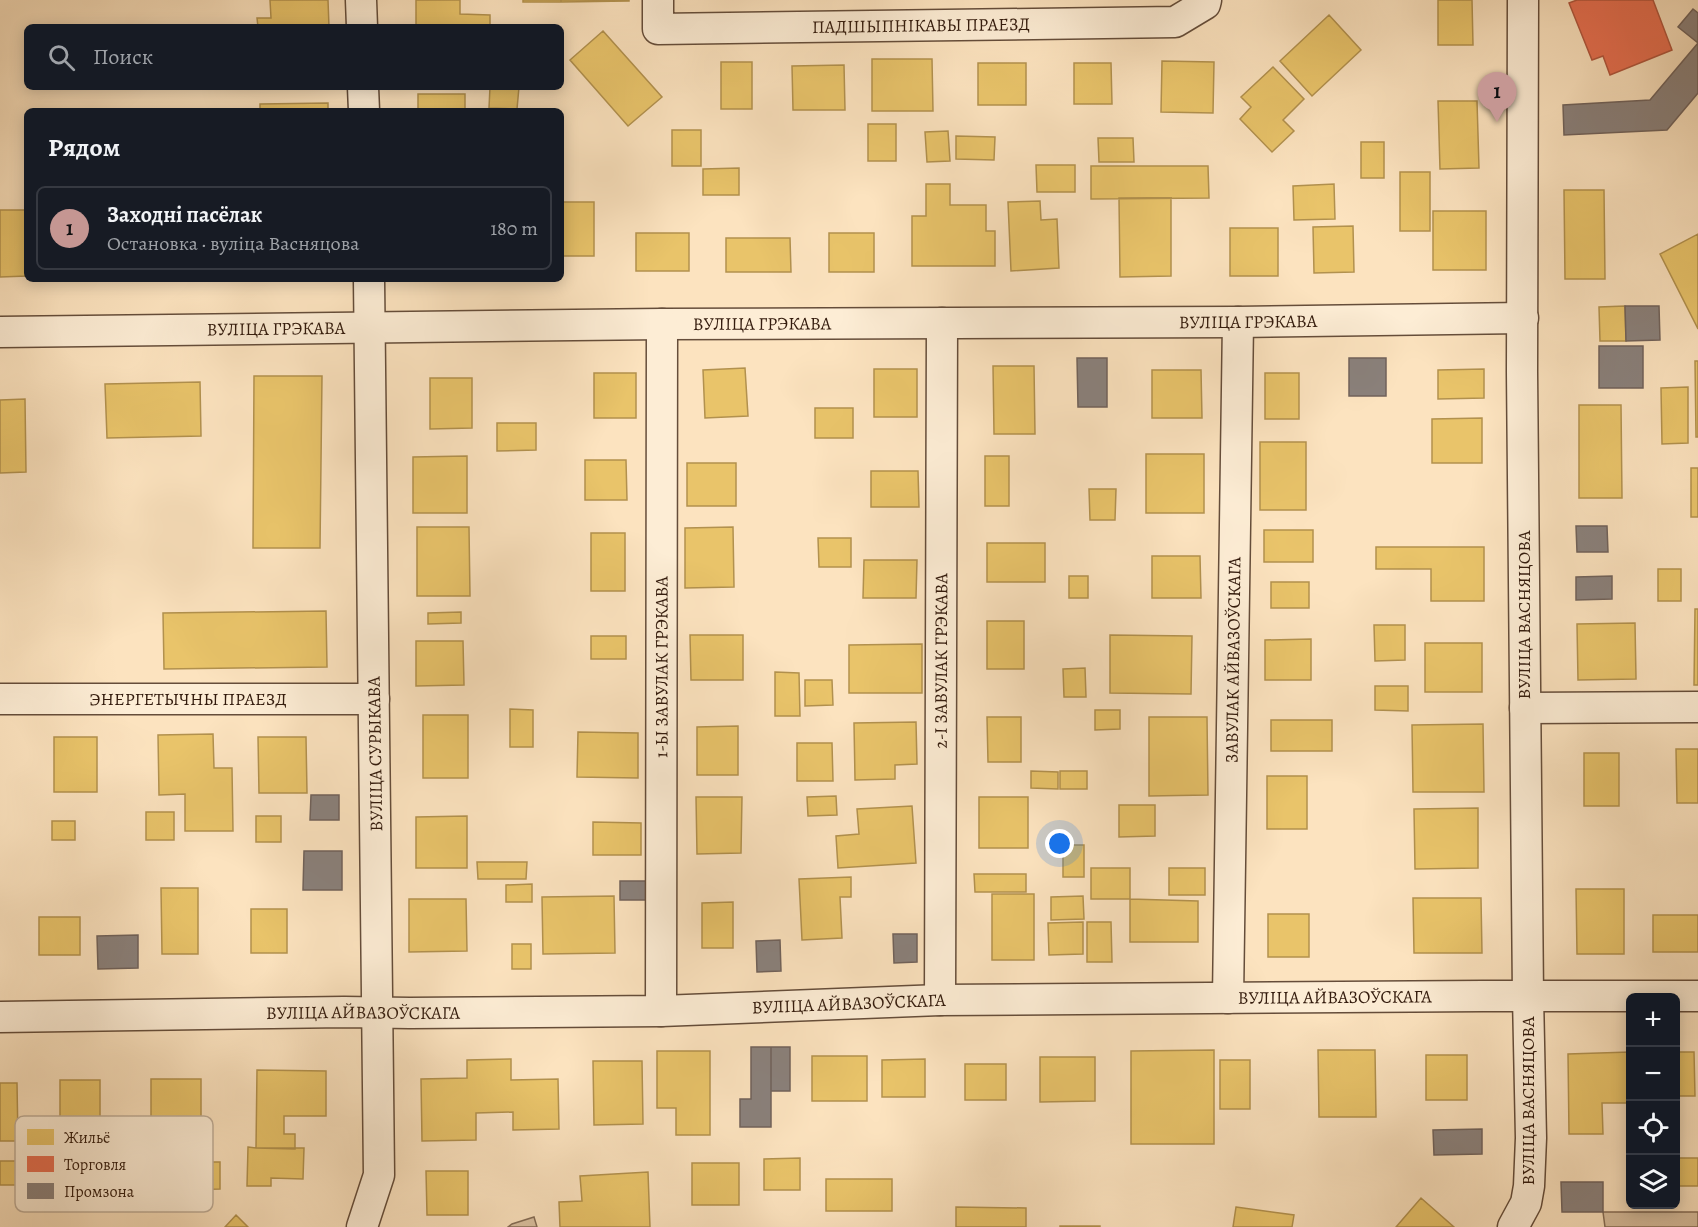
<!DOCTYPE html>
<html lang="ru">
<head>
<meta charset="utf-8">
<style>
	:root { --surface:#171b24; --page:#20242c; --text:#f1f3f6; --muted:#9ea1a6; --line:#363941; --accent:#c59692 }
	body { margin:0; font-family:Alegreya,serif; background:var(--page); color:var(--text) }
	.controls { position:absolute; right:18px; bottom:18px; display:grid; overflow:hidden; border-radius:9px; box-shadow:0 3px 15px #0003 }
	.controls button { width:54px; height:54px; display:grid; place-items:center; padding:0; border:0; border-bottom:2px solid var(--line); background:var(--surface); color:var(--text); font:30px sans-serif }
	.you { position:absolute; left:1060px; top:844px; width:21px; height:21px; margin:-15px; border:4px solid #fff; border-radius:50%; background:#1a73e8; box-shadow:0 0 0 9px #1a73e833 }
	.badge { display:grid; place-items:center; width:39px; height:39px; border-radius:50%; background:var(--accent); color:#111; font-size:20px; font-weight:700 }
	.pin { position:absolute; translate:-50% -50px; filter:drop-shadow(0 2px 3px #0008) }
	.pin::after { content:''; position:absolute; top:32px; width:21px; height:18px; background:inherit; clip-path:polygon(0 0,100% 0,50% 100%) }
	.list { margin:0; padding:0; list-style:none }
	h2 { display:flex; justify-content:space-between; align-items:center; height:78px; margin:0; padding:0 24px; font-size:26px }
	h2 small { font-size:20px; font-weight:400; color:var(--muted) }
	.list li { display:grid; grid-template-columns:39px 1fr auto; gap:18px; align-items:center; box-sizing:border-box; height:84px; margin:0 12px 12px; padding:0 12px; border:2px solid var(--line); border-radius:9px }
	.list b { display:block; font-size:22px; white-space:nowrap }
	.list p { margin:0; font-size:20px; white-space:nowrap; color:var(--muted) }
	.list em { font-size:20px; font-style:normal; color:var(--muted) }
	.icon { flex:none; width:33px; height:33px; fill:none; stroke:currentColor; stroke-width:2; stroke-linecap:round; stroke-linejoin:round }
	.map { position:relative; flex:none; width:1698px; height:1227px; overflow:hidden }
	.search { position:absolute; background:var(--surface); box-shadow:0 3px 15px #0003; left:24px; top:24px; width:540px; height:66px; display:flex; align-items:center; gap:15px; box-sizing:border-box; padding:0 21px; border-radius:9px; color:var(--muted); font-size:22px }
	.panel { position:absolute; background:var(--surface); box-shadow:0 3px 15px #0003; left:24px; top:108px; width:540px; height:174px; border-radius:9px }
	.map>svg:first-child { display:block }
	.green { fill:#dac1a1; stroke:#866e57; stroke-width:1.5 }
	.homes { fill:#e9c46a; stroke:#b2914e; stroke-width:1.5 }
	.shops { fill:#e76f51; stroke:#b1563d; stroke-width:1.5 }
	.industry { fill:#8a817c; stroke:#70625b; stroke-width:1.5 }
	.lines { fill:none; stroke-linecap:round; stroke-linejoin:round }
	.minor-casing { stroke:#654d3a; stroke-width:33 }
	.minor { stroke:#fdedd5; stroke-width:30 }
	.labels { text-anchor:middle; stroke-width:6; stroke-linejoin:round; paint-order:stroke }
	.street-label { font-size:18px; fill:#331b0d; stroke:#fdedd5 }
	.key { fill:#fdedd5; stroke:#c0ae99; stroke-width:1.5 }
	.key-label { font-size:16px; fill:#331b0d }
</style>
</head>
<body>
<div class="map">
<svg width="1698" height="1227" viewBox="0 0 1698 1227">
	<rect width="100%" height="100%" fill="#fce3bf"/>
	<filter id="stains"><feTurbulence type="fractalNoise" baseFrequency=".00333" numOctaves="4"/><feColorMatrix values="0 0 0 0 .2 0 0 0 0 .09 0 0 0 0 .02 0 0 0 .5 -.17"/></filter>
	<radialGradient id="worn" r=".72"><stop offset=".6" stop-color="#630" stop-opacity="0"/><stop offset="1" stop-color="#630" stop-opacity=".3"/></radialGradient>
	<!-- green -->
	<path class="green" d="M1603 1212H1698V1227H1605Z
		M534 1217 537 1227H508L512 1224Z"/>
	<!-- homes -->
	<path class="homes" d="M270 0H328L329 27H258L257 18H271Z
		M416 0H460V14L490 15V27H416Z
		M523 0H561V2H523Z
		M561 0H629V1L561 2Z
		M1438 0H1472L1473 45H1438Z
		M1329 15 1361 50 1312 96 1280 61Z
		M603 31 662 97 628 126 570 60Z
		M872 59H932L933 111H872Z
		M1162 61 1214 62 1213 113 1161 112Z
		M721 62H752V109H721Z
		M978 63H1026V105H978Z
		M1074 63H1111L1112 104H1074Z
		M844 65 845 110H793L792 66Z
		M1273 67 1304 99 1283 120 1294 131 1272 152 1240 119 1251 107 1241 97Z
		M490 87H519L517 109 489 108Z
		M418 94H465V111H418Z
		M1438 101H1477L1479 168 1440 169Z
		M328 103V111H260V104Z
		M868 124H896V161H868Z
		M672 130H701V166H672Z
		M948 131 950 161 927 162 925 132Z
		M956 136 995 137 994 160 956 159Z
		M1098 138H1133L1134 162H1099Z
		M1361 142H1384V178H1361Z
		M1036 165H1075V192H1037Z
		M1091 166H1208L1209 198 1091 199Z
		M739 168V195H703V169Z
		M1400 172H1430V231H1400Z
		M926 184H950V205H986V231H995V266H912V216H926Z
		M1334 184 1335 219 1294 220 1293 186Z
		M1564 190H1604L1605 279H1565Z
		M1119 198H1171V276L1120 277Z
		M1040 201 1041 220 1057 219 1059 268 1011 271 1008 202Z
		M561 202H594V256H561Z
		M0 210H27V276L0 277Z
		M1433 211H1486V270H1433Z
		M1353 226 1354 272 1314 273 1313 227Z
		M1230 228H1278V276H1230Z
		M636 233H689V271H636Z
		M829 233H874V272H829Z
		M1698 234V329L1660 254Z
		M726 238H790L791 272H726Z
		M1625 306 1626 341H1600L1599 307Z
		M1695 361H1698V437H1696Z
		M993 366H1034L1035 434H994Z
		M745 368 748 416 705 418 703 370Z
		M874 369H917V417H874Z
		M1484 369V398L1438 399V370Z
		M1152 370H1201L1202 418H1152Z
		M594 373H636V418H594Z
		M1265 373H1299V419H1265Z
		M254 376H322L320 548H253Z
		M430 378H472V428L430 429Z
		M200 382 201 436 107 438 105 384Z
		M1688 387V443L1662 444 1661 388Z
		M25 399 26 472 0 473V400Z
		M1579 405H1621L1622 498H1579Z
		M815 408H853V438H815Z
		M1482 418V463H1432V419Z
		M497 423H536V450L497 451Z
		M1260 442H1306V510H1260Z
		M1146 454H1204V513H1146Z
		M467 456V513H413V457Z
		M985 456H1009V506H985Z
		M585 460H626L627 500H585Z
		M687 463H736V506H687Z
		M1691 468H1698V517H1691Z
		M871 471H918L919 507H871Z
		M1089 489H1116L1115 520H1090Z
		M417 527H469L470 596H417Z
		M733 527 734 587 685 588V528Z
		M1264 530H1313V562H1264Z
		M591 533H625V591H591Z
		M818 538H851V567H819Z
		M987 543H1045V582H987Z
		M1376 547H1484V601H1431V569H1376Z
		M1152 556H1200L1201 598H1152Z
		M864 560H917L916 598H863Z
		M1658 569H1681V601H1658Z
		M1069 576H1088V598H1069Z
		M1271 582H1309V608H1271Z
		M1695 609H1698V685H1694Z
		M326 611 327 667 164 669 163 613Z
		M461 612V623L428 624V613Z
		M987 621H1024V669H987Z
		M1635 623 1636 679 1578 680 1577 624Z
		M1374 625H1405V660L1375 661Z
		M690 635H743V680H691Z
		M1110 635 1192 636 1191 694 1110 693Z
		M591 636H626V659H591Z
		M1311 639V680H1265V640Z
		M416 641H463L464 685 416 686Z
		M1425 643H1482V692H1425Z
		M922 644V693H849V645Z
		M1085 668 1086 697H1064L1063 669Z
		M775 672 799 673 800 716H775Z
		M805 680H832L833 705 805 706Z
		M1375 686H1408V711L1375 710Z
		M510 709 533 710V747H510Z
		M1095 710H1120V729L1095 730Z
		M423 715H468V778H423Z
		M987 717H1021V762H988Z
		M1149 717H1207L1208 795 1149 796Z
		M1271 720H1332V751H1271Z
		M916 722 917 764 895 765V779L855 780 854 723Z
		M1483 724 1484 792H1413L1412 725Z
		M738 726V775H697V727Z
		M578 732 638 733V778L577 777Z
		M213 734 214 768H232L233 831H185V794L159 795 158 735Z
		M54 737H97V792H54Z
		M258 737H306L307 793H259Z
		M797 743H832L833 781H797Z
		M1676 749H1698V803H1677Z
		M1584 753H1619V806H1584Z
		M1031 771 1058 772V789L1031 788Z
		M1060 771H1087V789H1060Z
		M1267 776H1307V829H1267Z
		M836 796 837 815 808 816 807 797Z
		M696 797H742L741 853 697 854Z
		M979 797H1028V848H979Z
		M1119 805H1155V836L1119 837Z
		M912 806 916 863 838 868 836 836 859 834 857 809Z
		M1478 808V868L1415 869 1414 809Z
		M146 812H174V840H146Z
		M256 816H281V842H256Z
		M467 816V868H416V817Z
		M52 821H75V840H52Z
		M593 822 641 823V855H593Z
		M1063 845H1084V877H1063Z
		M477 862H527L526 879H478Z
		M1091 868H1130V899H1091Z
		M1169 868H1205V895H1169Z
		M974 874H1026V892H975Z
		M851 877V897H840L842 938 802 940 799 879Z
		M532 884V902H506V885Z
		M161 888H198V954H162Z
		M1576 889H1624V954H1577Z
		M992 894H1034V960H992Z
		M614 896 615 953 543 954 542 897Z
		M1083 896 1084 919 1051 920V897Z
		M1413 898H1481L1482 953H1414Z
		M409 899H466L467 951 409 952Z
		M1130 899 1198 901V942H1130Z
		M733 902V948H702V903Z
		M251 909H287V953H251Z
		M1268 914H1309V957H1268Z
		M1653 915H1698V952H1653Z
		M39 917H80V955H39Z
		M1083 922V954L1049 955 1048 923Z
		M1087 922H1111L1112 962H1087Z
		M512 944H531V969H512Z
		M1214 1050V1144H1131V1051Z
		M1318 1050H1375L1376 1117H1319Z
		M657 1051H710V1135H676V1108H657Z
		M1630 1052V1103H1602L1603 1134H1569L1568 1054Z
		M1676 1052H1694L1695 1096H1676Z
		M1426 1055H1467V1100H1426Z
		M812 1056H867V1101H812Z
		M1040 1057H1095V1101L1040 1102Z
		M511 1059V1080L558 1079 559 1129 513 1130V1112L476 1113V1140L422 1141 421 1079 467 1078V1060Z
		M925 1059V1097H882V1060Z
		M1220 1060H1250V1109H1220Z
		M593 1061H642L643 1124 594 1125Z
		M965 1064H1006V1100H965Z
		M257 1070 326 1071V1116H284V1134H295V1149L256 1148Z
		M151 1079H201V1134H151Z
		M60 1080H100V1137H60Z
		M0 1083H17L18 1141H0Z
		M248 1147 256 1148H304L303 1179 271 1178V1186H247Z
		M800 1158V1190H764V1159Z
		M1676 1158H1698V1186H1676Z
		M0 1161H32V1185H0Z
		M174 1162H220V1189L174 1190Z
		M692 1163H739V1205H692Z
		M426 1171H468V1215H427Z
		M648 1172 650 1227H560L559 1202 582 1201 580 1176Z
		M826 1179H892V1211H826Z
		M1421 1198 1454 1227H1396Z
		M956 1207 1026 1208V1227H956Z
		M1236 1207 1294 1215 1292 1227H1233Z
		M236 1215 248 1227H225Z
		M1060 1226H1100V1227H1060Z"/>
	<!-- shops -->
	<path class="shops" d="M1577 0H1653L1672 50 1610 75 1603 56 1592 60 1569 3Z"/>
	<!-- industry -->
	<path class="industry" d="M1693 9 1698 13V93L1667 130 1564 135 1563 105 1650 100 1698 43 1678 27Z
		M1625 306H1659L1660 340 1626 341Z
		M1599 346H1643V388H1599Z
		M1077 358H1107V407H1078Z
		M1349 358H1386V396H1349Z
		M1576 526H1607L1608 552H1577Z
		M1612 576V599L1576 600V577Z
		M311 795H339V820H310Z
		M304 851H342V890H303Z
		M620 881H647V900H620Z
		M893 934H917V962L894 963Z
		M138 935V968L98 969 97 936Z
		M780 940 781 971 757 972 756 941Z
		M751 1047H771V1127H740V1099H751Z
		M771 1047H790V1091H771Z
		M1482 1129V1154L1434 1155 1433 1130Z
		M1561 1182H1603V1212H1562Z"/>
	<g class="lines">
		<!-- minor casing -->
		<g class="minor-casing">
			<g id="minor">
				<path d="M361 0 362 27"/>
				<path id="s1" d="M658 0V29L1175 22 1205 4 1206 0"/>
				<path d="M363 87 364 111"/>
				<path id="s2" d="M0 332 662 324 1238 322 1523 318"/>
				<path id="s3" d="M0 699H374"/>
				<path d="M1525 708 1698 707"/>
				<path id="s4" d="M1228 998 1238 322"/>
				<path id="s5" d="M940 1000 942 323"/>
				<path id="s6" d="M661 1011 662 324"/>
				<path id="s7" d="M0 1017 344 1012 410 1013 661 1011 940 1000 1483 996H1698"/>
				<path d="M362 1227 379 1175 369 279"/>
				<path d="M1513 1227 1526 1203 1529 1186 1531 1138 1528 996 1522 372 1523 0"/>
			</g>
		</g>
		<!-- minor -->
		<use href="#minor" class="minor"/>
	</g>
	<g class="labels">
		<!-- street labels -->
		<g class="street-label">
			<text dy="6" stroke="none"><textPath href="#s1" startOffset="292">ПАДШЫПНІКАВЫ ПРАЕЗД</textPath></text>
			<text dy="6" stroke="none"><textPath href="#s2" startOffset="1248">ВУЛІЦА ГРЭКАВА</textPath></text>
			<text dy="6" stroke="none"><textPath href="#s2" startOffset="762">ВУЛІЦА ГРЭКАВА</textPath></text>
			<text dy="6" stroke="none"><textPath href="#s2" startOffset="276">ВУЛІЦА ГРЭКАВА</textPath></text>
			<text transform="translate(1524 615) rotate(-90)" y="6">ВУЛІЦА ВАСНЯЦОВА</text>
			<text dy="6" stroke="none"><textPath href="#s4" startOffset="338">ЗАВУЛАК АЙВАЗОЎСКАГА</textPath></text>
			<text dy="6" stroke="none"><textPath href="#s5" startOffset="339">2-І ЗАВУЛАК ГРЭКАВА</textPath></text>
			<text dy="6" stroke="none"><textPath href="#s6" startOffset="344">1-Ы ЗАВУЛАК ГРЭКАВА</textPath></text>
			<text dy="6" stroke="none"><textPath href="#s3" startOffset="188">ЭНЕРГЕТЫЧНЫ ПРАЕЗД</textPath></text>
			<text transform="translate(375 754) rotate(-91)" y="6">ВУЛІЦА СУРЫКАВА</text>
			<text dy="6" stroke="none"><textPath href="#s7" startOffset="1335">ВУЛІЦА АЙВАЗОЎСКАГА</textPath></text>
			<text dy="6" stroke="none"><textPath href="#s7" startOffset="849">ВУЛІЦА АЙВАЗОЎСКАГА</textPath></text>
			<text dy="6" stroke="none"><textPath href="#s7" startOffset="363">ВУЛІЦА АЙВАЗОЎСКАГА</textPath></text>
			<text transform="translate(1528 1101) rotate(-90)" y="6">ВУЛІЦА ВАСНЯЦОВА</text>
		</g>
	</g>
	<!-- legend -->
	<rect x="15" y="1116" width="198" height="96" rx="9" class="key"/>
	<rect x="27" y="1129" width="27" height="16" fill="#e9c46a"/>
	<rect x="27" y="1156" width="27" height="16" fill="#e76f51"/>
	<rect x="27" y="1183" width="27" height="16" fill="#8a817c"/>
	<g class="key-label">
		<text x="64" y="1143">Жильё</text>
		<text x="64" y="1170">Торговля</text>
		<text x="64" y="1197">Промзона</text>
	</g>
	<rect width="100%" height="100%" filter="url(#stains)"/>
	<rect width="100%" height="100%" fill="url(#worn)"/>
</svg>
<div class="controls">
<button>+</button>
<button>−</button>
<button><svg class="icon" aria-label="locate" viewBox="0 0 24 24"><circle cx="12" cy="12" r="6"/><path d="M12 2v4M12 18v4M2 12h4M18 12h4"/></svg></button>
<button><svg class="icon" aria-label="layers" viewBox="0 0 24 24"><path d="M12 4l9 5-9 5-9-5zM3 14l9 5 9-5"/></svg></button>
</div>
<div class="you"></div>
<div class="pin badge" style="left:1497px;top:122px">1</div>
<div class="search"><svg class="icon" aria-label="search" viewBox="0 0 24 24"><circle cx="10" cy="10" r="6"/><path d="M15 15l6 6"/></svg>Поиск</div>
<section class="panel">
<h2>Рядом<small></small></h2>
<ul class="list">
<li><span class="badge">1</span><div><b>Заходні пасёлак</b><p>Остановка · вуліца Васняцова</p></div><em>180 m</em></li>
</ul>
</section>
</div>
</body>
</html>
